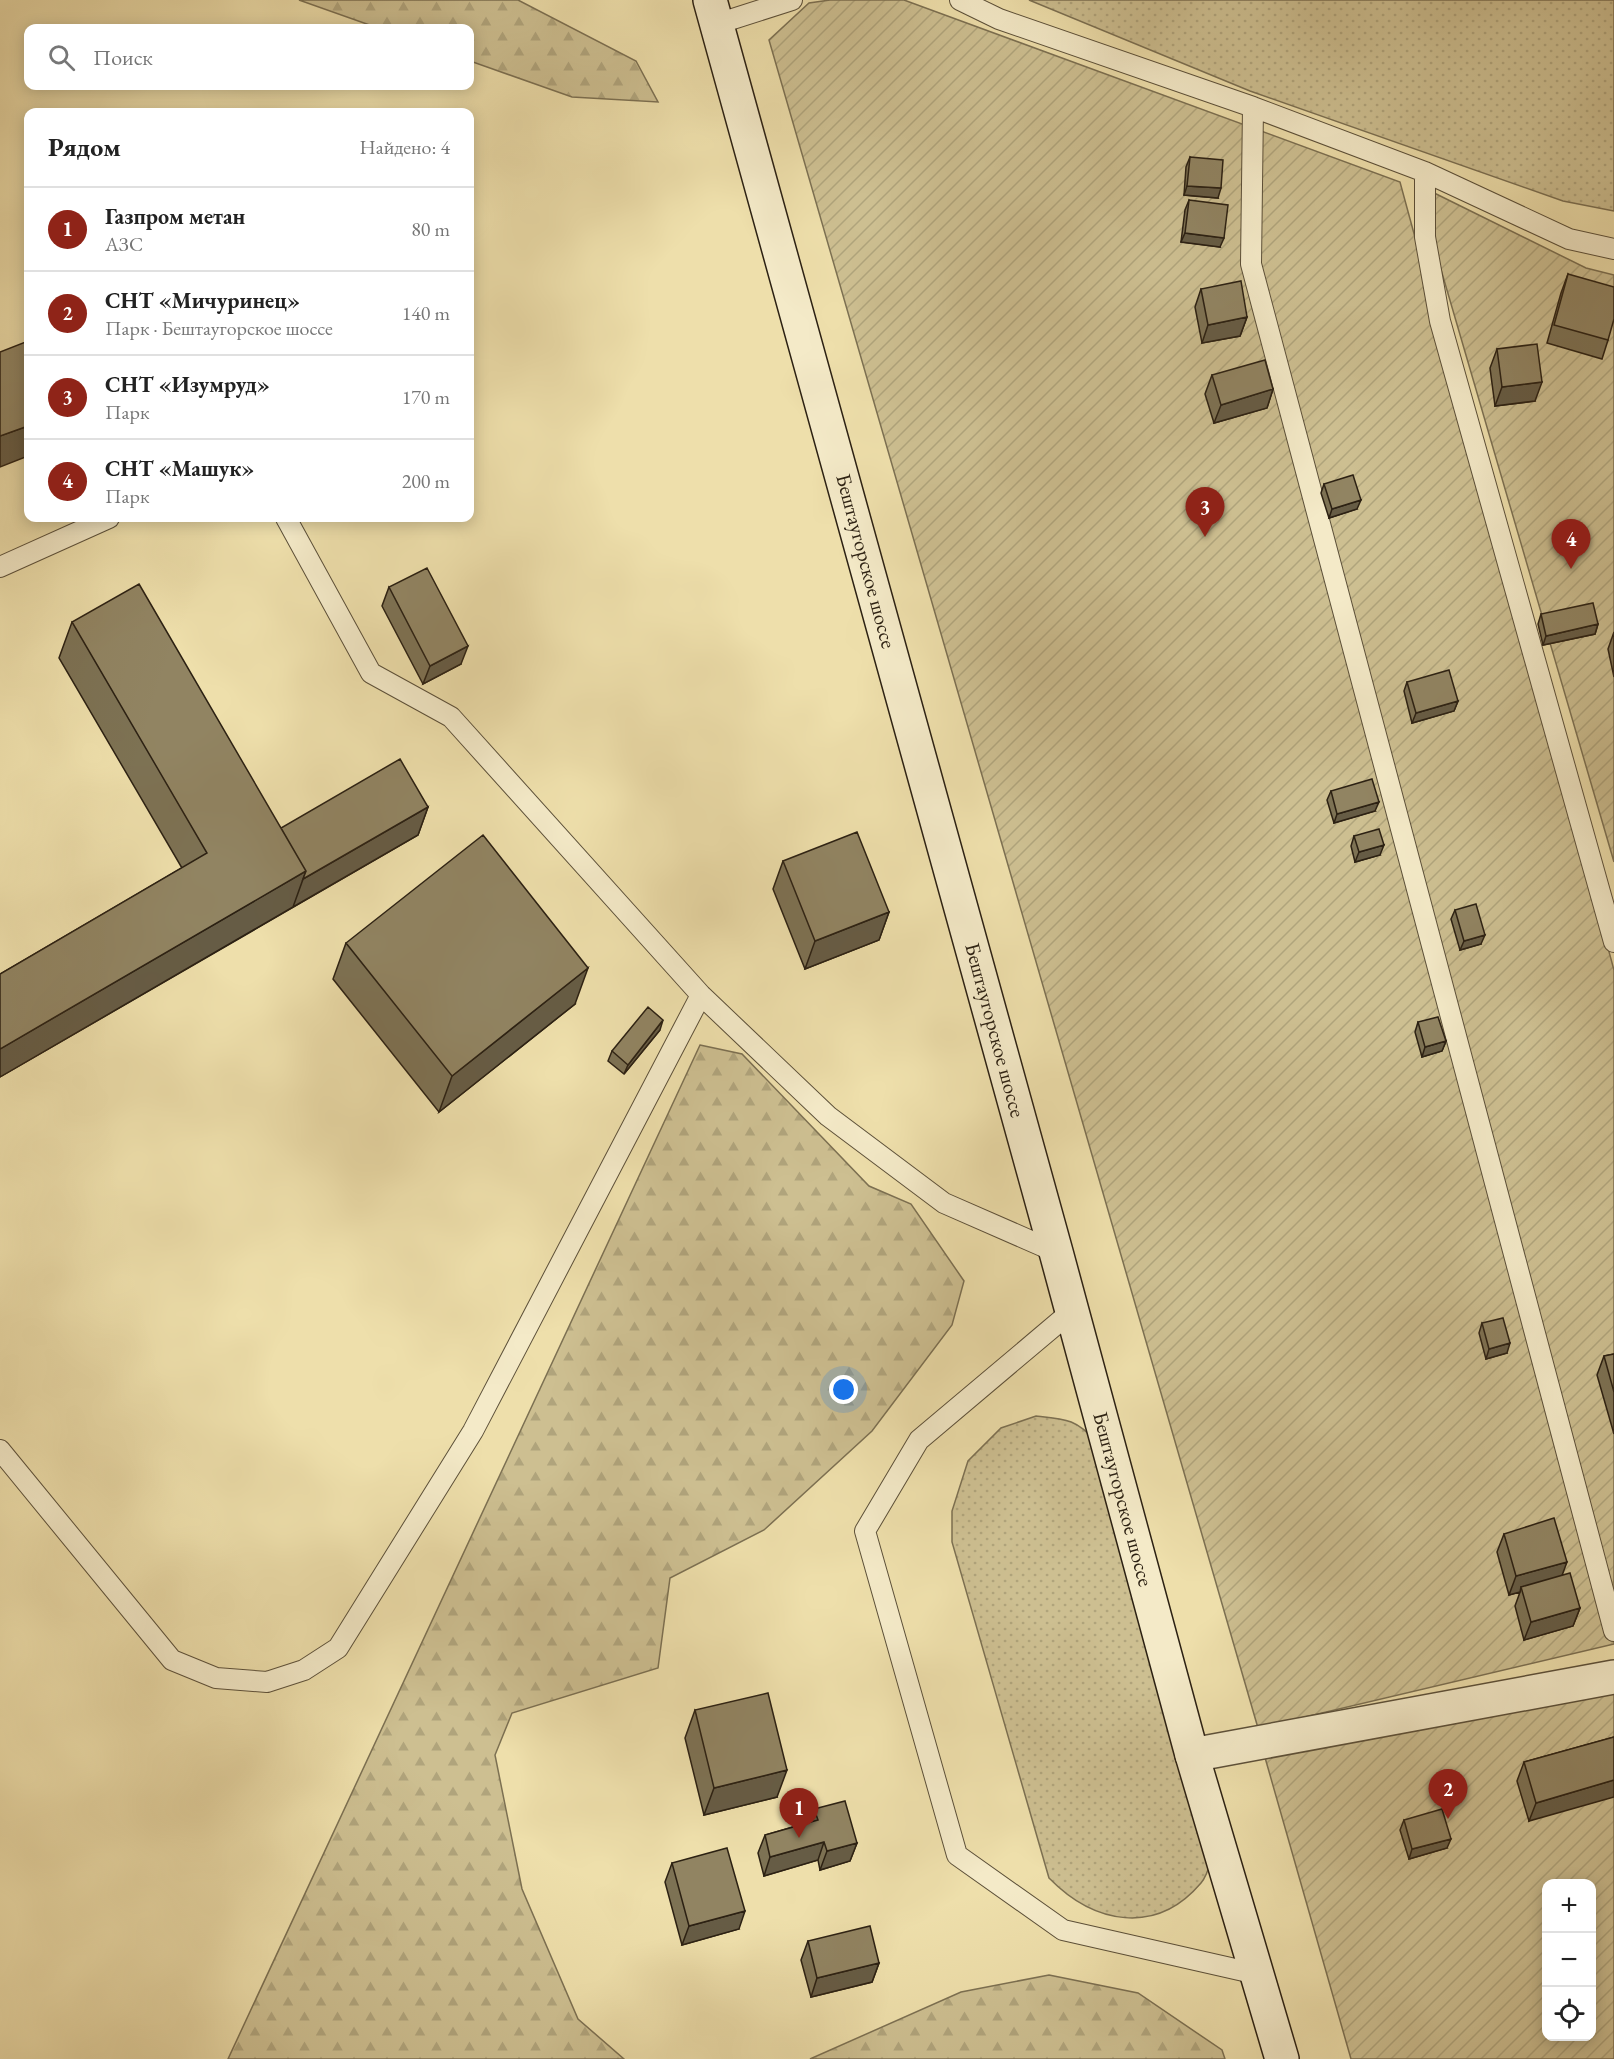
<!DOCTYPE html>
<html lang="ru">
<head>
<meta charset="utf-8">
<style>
	:root { --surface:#fff; --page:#f6f6f6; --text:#222; --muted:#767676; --line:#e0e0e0; --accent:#8f2418 }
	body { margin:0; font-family:"EB Garamond",serif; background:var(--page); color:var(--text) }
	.controls { position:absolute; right:18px; bottom:18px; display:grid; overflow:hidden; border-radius:12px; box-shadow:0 3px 15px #0003 }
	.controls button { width:54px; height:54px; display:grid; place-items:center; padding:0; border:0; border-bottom:2px solid var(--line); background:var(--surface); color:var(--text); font:30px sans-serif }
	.you { position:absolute; left:844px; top:1390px; width:21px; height:21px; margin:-15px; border:4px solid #fff; border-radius:50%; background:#1a73e8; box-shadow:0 0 0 9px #1a73e833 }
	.badge { display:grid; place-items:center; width:39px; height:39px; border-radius:50%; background:var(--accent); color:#fff; font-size:20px; font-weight:700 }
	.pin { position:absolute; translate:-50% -50px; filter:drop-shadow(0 2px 3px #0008) }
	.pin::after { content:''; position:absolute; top:32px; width:21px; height:18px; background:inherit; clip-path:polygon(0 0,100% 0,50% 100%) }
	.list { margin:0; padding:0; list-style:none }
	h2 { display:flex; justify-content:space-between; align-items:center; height:78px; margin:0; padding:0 24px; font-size:26px }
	h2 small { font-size:20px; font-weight:400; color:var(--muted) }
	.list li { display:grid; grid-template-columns:39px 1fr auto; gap:18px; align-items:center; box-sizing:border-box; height:84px; padding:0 24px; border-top:2px solid var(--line) }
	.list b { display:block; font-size:22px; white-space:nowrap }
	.list p { margin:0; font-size:20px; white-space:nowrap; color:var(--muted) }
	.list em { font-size:20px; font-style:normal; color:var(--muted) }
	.icon { flex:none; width:33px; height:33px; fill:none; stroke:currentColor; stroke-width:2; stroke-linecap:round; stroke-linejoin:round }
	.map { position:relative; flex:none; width:1614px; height:2059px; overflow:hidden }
	.search { position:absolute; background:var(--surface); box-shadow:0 3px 15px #0003; left:24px; top:24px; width:450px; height:66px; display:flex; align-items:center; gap:15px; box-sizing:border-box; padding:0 21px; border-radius:12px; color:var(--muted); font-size:22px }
	.panel { position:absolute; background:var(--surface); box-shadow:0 3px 15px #0003; left:24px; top:108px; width:450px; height:414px; border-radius:12px }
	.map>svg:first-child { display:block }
	.grass { fill:url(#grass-dots); stroke:#7c7052; stroke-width:1.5 }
	.forest { fill:url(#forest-firs); stroke:#7c7052; stroke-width:1.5 }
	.garden { fill:url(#garden-furrows); stroke:#7c7052; stroke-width:1.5; fill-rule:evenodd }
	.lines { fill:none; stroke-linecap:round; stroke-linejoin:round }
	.lane-casing { stroke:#5c5039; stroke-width:22 }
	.street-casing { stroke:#5c5039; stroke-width:36 }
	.secondary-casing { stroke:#2c2113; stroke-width:36 }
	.lane { stroke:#f4eac8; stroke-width:20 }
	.street { stroke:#f4eac8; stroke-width:33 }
	.secondary { stroke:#f4eac8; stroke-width:33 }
	.wall { fill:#7d7254; stroke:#2c2113; stroke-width:1.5 }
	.shaded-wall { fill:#665c45; stroke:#2c2113; stroke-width:1.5 }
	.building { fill:#918462; stroke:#2c2113; stroke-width:1.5 }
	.labels { text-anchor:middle; stroke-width:4.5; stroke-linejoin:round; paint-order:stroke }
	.street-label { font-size:21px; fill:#2c2113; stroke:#f4eac8 }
</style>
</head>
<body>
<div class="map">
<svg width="1614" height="2059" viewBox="0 0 1614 2059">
	<defs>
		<pattern id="grass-dots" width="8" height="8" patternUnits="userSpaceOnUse" patternTransform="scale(1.5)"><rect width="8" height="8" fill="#cdbf91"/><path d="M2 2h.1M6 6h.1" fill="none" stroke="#b0a47c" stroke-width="1.8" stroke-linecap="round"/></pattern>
		<pattern id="forest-firs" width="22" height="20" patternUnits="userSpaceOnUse" patternTransform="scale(1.5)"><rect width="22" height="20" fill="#cdbf91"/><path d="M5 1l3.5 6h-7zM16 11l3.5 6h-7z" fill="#b0a47c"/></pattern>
		<pattern id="garden-furrows" width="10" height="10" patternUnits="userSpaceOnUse" patternTransform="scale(1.5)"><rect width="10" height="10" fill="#cdbf91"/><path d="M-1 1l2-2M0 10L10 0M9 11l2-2" fill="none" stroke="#b0a47c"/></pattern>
	</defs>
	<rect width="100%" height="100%" fill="#eedfab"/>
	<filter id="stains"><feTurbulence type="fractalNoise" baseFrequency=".00333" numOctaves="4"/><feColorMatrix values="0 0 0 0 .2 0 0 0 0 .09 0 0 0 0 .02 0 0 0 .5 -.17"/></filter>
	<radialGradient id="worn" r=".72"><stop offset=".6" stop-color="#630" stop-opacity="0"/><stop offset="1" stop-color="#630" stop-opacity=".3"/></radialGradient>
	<!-- grass -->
	<path class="grass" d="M1029 0H1614V211L1563 201 1250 91Z
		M1036 1416C1065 1419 1077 1419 1096 1442L1215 1849C1211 1860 1208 1875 1201 1883 1156 1936 1094 1924 1049 1878L952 1542V1511L968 1461 1001 1428Z"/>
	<!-- forest -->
	<path class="forest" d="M299 0H518L636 61 658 102 572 97 470 61V28H378Z
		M700 1045 742 1054 869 1186 911 1204 964 1281 952 1325 872 1431 764 1530 670 1578 658 1668 512 1713 495 1755 522 1889 578 2019 624 2059H228Z
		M1049 1975 1138 1993 1222 2050 1225 2059H810L961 1992Z"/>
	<!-- garden -->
	<path class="garden" d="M830 0H904L1400 182 1614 970V1644L1258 1728 769 40 809 3Z
		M1416 184 1586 268 1614 275V862Z
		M1614 1680V2059H1351L1264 1754ZM1546 1884H1592V2036H1546Z"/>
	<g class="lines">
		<!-- lane casing -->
		<g class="lane-casing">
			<path id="lane" d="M960 0 999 19 1253 107 1425 172 1569 239 1614 249
				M717 24 792 0
				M1253 107 1251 264 1614 1631
				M1425 172V237L1440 321 1614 942
				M286 518 371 673 451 717 701 995 828 1116 944 1203 1056 1252
				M0 567 109 518
				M1072 1311 919 1440 865 1531 957 1855 1063 1930 1257 1974
				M0 1450 172 1660 216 1678 267 1682 304 1670 338 1648 473 1431 701 995"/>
		</g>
		<!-- street casing -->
		<g class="street-casing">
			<path id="street" d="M1192 1755 1614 1677"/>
		</g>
		<!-- secondary casing -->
		<g class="secondary-casing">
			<path id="secondary" d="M710 0 1056 1252 1192 1755 1282 2059"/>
		</g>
		<!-- lane -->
		<use href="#lane" class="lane"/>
		<!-- street -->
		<use href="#street" class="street"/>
		<!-- secondary -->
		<use href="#secondary" class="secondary"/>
	</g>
	<!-- wall -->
	<path class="wall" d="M1190 157 1218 198 1184 195 1186 167Z
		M1189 200 1220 247 1181 242 1185 210Z
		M1568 274 1608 340 1602 359 1547 343 1561 293Z
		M1201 289 1247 317 1240 336 1202 343 1195 307Z
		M1497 349 1535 401 1495 406 1490 368Z
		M1212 375 1273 389 1267 408 1214 423 1205 394Z
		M1324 484 1357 509 1329 518 1321 493Z
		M389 587 461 664 423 684 382 606Z
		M1541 614 1598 624 1595 634 1543 645 1538 624Z
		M72 622 281 828 428 807 418 835 0 1077V974L182 868 59 658Z
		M1614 632V677L1608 649Z
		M1407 682 1458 701 1454 711 1412 723 1404 691Z
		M1331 791 1375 811 1334 823 1327 800Z
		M1354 836 1380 855 1355 862 1351 846Z
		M783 861 889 912 879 940 805 969 773 889Z
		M1455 910 1481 944 1460 950 1451 919Z
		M346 943 575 1004 439 1112 333 979Z
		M1418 1022 1446 1041 1442 1051 1422 1057 1415 1032Z
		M660 1030 624 1074 608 1061 612 1051Z
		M1482 1323 1507 1353 1486 1359 1479 1333Z
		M1614 1354V1434L1597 1375 1604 1356Z
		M1504 1534 1562 1575 1580 1608 1573 1626 1524 1640 1515 1606 1520 1592 1509 1595 1497 1552Z
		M695 1710 777 1797 704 1815 685 1738Z
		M1614 1737 1529 1821 1517 1781 1524 1762Z
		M814 1809 857 1843 850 1861 820 1870 818 1860 764 1876 758 1853 765 1835 810 1822Z
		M1404 1820 1447 1848 1409 1859 1400 1830Z
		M672 1863 739 1929 682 1945 665 1882Z
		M808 1941 879 1963 872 1982 811 1997 801 1960Z"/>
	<!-- shaded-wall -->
	<path class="shaded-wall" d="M1187 186 1221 188 1218 198 1184 195Z
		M1185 233 1224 238 1220 247 1181 242Z
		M1247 317 1240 336 1202 343 1208 325Z
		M1542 382 1535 401 1495 406 1502 387Z
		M1273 389 1267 408 1214 423 1221 405Z
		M28 426V456L0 467V436Z
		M1361 500 1357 509 1329 518 1332 509Z
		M1598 624 1595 634 1543 645 1546 636Z
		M468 646 461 664 423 684 430 666Z
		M1458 701 1454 711 1412 723 1416 713Z
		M1379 802 1375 811 1334 823 1337 814Z
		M428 807 418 835 293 907 303 879Z
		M1384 845 1380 855 1355 862 1359 852Z
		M306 871 293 907 0 1077V1049Z
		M889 912 879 940 805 969 815 941Z
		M1485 935 1481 944 1460 950 1464 941Z
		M588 968 575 1004 439 1112 452 1076Z
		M663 1020 660 1030 624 1074 628 1065Z
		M1446 1041 1442 1051 1422 1057 1425 1047Z
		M1510 1343 1507 1353 1486 1359 1489 1349Z
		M1567 1562 1560 1581 1521 1587 1520 1592 1509 1595 1516 1576Z
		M1580 1608 1573 1626 1524 1640 1531 1622Z
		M787 1770 777 1797 704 1815 714 1788Z
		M1614 1780V1797L1529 1821 1536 1803Z
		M1451 1839 1447 1848 1409 1859 1412 1849Z
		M824 1842 818 1860 764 1876 770 1857Z
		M857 1843 850 1861 820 1870 827 1851Z
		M745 1911 739 1929 682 1945 689 1926Z
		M879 1963 872 1982 811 1997 817 1978Z"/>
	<!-- building -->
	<path class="building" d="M1190 157 1223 160 1221 188 1187 186Z
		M1189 200 1228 205 1224 238 1185 233Z
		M1568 274 1614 287V319L1608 340 1554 325Z
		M1241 281 1247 317 1208 325 1201 289Z
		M28 341V426L0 436V352Z
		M1537 344 1542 382 1502 387 1497 349Z
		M1265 360 1273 389 1221 405 1212 375Z
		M1353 475 1361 500 1332 509 1324 484Z
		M427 568 468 646 430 666 389 587Z
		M139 584 306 871 0 1049V974L207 853 72 622Z
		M1593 603 1598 624 1546 636 1541 614Z
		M1449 670 1458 701 1416 713 1407 682Z
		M400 759 428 807 303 879 306 871 281 828Z
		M1372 779 1379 802 1337 814 1331 791Z
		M1379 829 1384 845 1359 852 1354 836Z
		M857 832 889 912 815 941 783 861Z
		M483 835 588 968 452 1076 346 943Z
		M1476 904 1485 935 1464 941 1455 910Z
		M648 1007 663 1020 628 1065 612 1051Z
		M1438 1017 1446 1041 1425 1047 1418 1022Z
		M1503 1318 1510 1343 1489 1349 1482 1323Z
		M1614 1354V1392L1604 1356Z
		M1554 1518 1567 1562 1516 1576 1504 1534Z
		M1570 1573 1580 1608 1531 1622 1521 1587Z
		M768 1693 787 1770 714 1788 695 1710Z
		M1614 1737V1780L1536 1803 1524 1762Z
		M845 1801 857 1843 827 1851 824 1842 770 1857 765 1835 818 1820 814 1809Z
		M1442 1809 1451 1839 1412 1849 1404 1820Z
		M727 1848 745 1911 689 1926 672 1863Z
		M870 1926 879 1963 817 1978 808 1941Z"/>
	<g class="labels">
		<!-- street labels -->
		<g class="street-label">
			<text transform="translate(866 561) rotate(75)" y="7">Бештаугорское шоссе</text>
			<text transform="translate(995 1030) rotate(75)" y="7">Бештаугорское шоссе</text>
			<text transform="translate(1123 1499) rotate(75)" y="7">Бештаугорское шоссе</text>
		</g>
	</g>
	<rect width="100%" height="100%" filter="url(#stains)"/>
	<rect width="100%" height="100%" fill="url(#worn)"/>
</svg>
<div class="controls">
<button>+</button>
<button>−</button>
<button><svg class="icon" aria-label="locate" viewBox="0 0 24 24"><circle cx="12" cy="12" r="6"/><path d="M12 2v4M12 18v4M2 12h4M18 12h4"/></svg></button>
</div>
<div class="you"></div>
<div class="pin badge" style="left:799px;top:1838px">1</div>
<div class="pin badge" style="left:1448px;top:1819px">2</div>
<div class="pin badge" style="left:1205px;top:537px">3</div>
<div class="pin badge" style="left:1571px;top:569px">4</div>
<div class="search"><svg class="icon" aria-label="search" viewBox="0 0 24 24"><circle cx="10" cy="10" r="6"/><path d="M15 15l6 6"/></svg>Поиск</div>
<section class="panel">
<h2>Рядом<small>Найдено: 4</small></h2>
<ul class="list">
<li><span class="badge">1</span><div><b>Газпром метан</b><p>АЗС</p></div><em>80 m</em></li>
<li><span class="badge">2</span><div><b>СНТ «Мичуринец»</b><p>Парк · Бештаугорское шоссе</p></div><em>140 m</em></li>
<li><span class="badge">3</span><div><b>СНТ «Изумруд»</b><p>Парк</p></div><em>170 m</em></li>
<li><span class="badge">4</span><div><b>СНТ «Машук»</b><p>Парк</p></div><em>200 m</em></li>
</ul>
</section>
</div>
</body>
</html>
